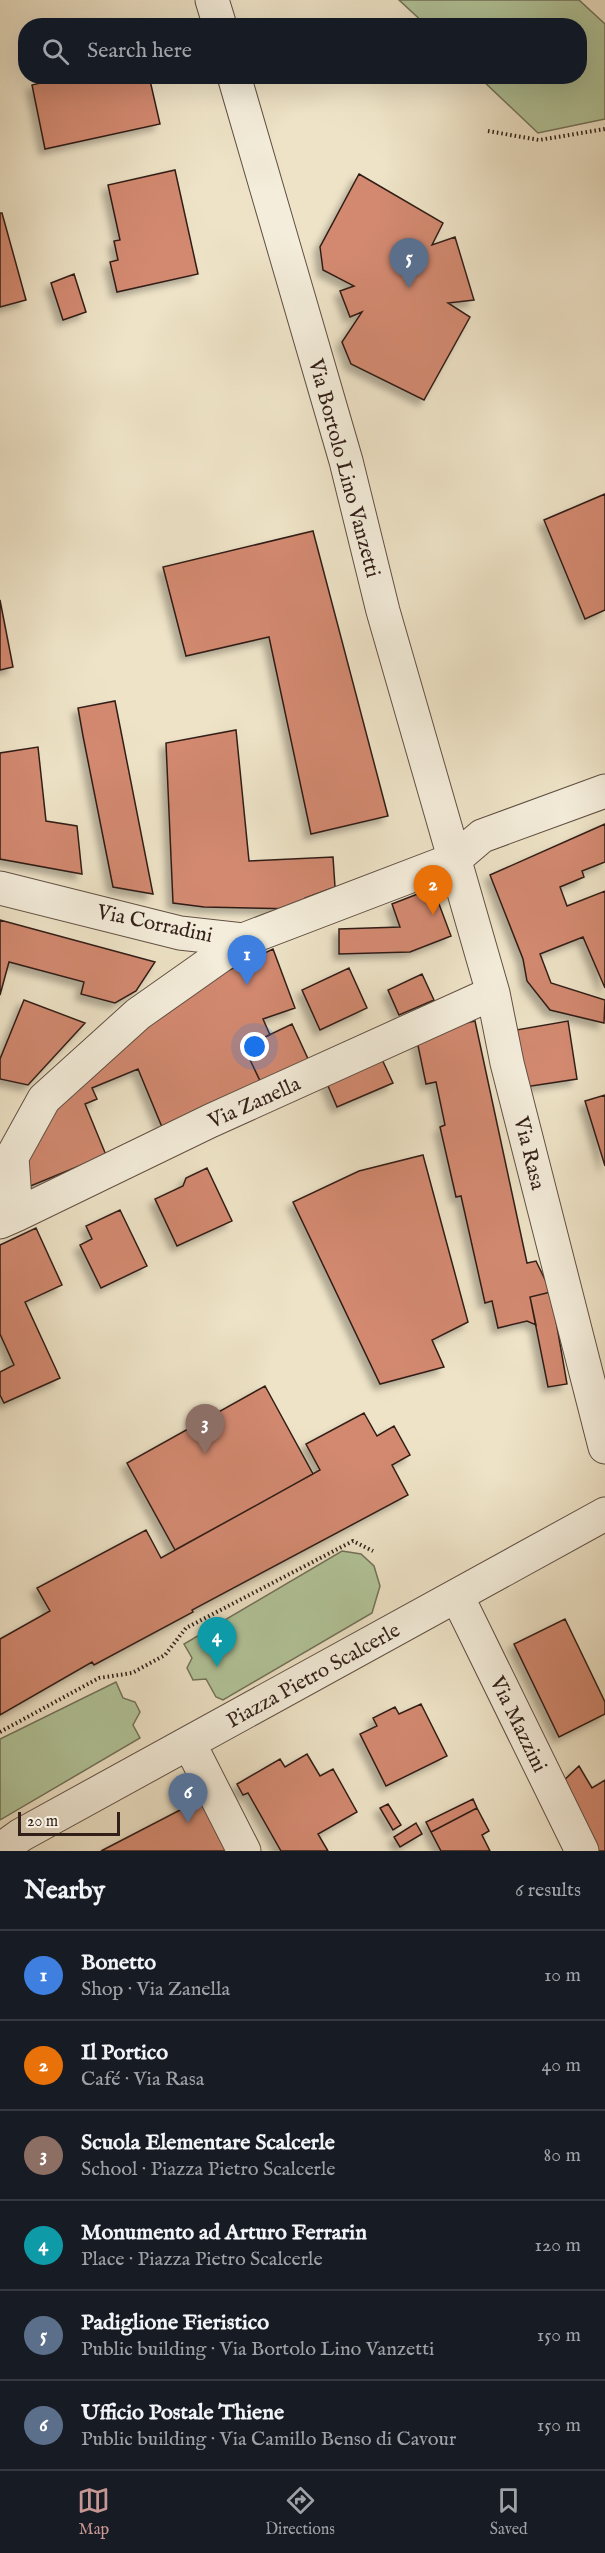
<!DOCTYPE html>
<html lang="en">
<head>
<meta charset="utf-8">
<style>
	:root { --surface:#171b24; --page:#242831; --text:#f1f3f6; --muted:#9ea1a6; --line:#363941; --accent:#c59692 }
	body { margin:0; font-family:"IM FELL English",serif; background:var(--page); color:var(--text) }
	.scale { position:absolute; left:18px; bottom:15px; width:102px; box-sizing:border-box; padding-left:6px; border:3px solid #321f19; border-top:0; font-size:16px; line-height:21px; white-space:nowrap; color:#321f19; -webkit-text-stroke:4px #f4eddb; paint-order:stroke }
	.you { position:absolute; left:255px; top:1047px; width:21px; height:21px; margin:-15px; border:4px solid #fff; border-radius:50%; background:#1a73e8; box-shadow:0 0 0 9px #1a73e833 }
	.badge { display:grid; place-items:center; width:39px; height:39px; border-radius:50%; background:var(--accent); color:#fff; font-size:20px; font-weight:700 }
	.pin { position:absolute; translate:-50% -50px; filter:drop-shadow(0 2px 3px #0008) }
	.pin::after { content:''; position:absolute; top:32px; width:21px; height:18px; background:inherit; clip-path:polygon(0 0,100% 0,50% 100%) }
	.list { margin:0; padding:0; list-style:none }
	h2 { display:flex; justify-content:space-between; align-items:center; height:78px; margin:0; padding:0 24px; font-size:26px }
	h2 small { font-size:20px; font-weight:400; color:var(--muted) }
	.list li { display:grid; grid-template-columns:39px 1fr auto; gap:18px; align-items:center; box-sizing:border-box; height:90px; padding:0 24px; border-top:2px solid var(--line) }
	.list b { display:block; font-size:22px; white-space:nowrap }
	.list p { margin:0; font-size:20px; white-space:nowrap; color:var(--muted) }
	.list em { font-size:20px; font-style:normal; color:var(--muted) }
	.icon { flex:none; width:33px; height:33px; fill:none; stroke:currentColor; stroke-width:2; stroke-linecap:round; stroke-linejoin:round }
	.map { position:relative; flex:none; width:605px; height:1851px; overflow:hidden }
	.search { position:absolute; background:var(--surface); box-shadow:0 6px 24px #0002; left:18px; right:18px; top:18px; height:66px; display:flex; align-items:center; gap:15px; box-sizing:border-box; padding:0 21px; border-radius:24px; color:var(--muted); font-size:22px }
	.sheet { height:618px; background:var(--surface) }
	nav { display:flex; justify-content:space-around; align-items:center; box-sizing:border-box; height:84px; border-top:2px solid var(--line); background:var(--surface); font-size:16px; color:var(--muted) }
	nav a { display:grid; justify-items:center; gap:3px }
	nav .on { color:var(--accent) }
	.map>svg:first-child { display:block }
	.green { fill:#b2c59a; stroke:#72725a; stroke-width:1.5 }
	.building { fill:#d2896f; stroke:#321f19; stroke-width:1.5; filter:url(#shadow) }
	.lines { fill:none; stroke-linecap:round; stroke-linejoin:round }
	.minor-casing { stroke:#615044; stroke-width:35 }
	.path { stroke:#321f19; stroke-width:4; stroke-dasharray:1.5 3; stroke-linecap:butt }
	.minor { stroke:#f4eddb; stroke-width:33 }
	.labels { text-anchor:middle; stroke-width:5; stroke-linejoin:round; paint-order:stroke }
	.street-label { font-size:21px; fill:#321f19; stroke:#f4eddb }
</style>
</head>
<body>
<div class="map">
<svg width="605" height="1851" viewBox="0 0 605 1851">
	<defs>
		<filter id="shadow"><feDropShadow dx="-5.5" dy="5.5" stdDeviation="3" flood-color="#0004"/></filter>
	</defs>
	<rect width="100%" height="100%" fill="#eee3c7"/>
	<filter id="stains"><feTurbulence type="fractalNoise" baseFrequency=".00333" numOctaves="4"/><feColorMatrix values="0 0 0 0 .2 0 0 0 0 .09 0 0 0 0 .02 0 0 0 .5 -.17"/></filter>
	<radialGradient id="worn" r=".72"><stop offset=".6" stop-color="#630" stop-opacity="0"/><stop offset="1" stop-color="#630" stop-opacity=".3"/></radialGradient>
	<!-- green -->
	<path class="green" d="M399 0H579L605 24V119L538 133 479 77 580 76V26L426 25Z
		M342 1551 361 1554 374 1566 380 1586 372 1613 223 1700 216 1697 206 1679 193 1680 187 1668 192 1658 184 1644Z
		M116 1682 123 1698 135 1702 140 1712 133 1725 140 1738 0 1820V1739Z"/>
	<!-- building -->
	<path class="building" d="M69 76H149L160 124 45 149 32 85Z
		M175 170 198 274 117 292 110 262 118 260 114 241 120 240 108 185Z
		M359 174 443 223 432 245 455 237 474 300 448 303 470 317 424 400 351 364 342 342 362 312 350 317 340 291 354 286 323 270 320 247Z
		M0 213H2L26 300 0 307Z
		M74 274 86 312 63 320 51 283Z
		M605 494V610L585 619 544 520Z
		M313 531 388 816 311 834 269 637 186 656 163 567Z
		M0 600 13 667 0 670Z
		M115 701 153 894 113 887 83 736 78 708Z
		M236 730 249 861 333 857 335 887 305 898V906L299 909 204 907 173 903 166 743Z
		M38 747 46 821 77 826 82 874 0 859V753Z
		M605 824V862L582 871 584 877 560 887 567 906 605 891V988L583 937 540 954 551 983 605 1000 604 1023 550 1010 527 981 523 959 490 875Z
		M433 888 451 936 410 952 339 954V929L400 927 392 904Z
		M0 920 155 962 136 991 115 1003 81 994 84 982 9 962 0 995Z
		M273 949 295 1008 263 1019 270 1035 244 1047 261 1083 162 1127 138 1069 92 1088 97 1099 85 1104 106 1155 28 1187 16 1158 78 1072 200 984Z
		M349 968 367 1008 320 1030 302 990Z
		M422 974 434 1000 399 1015 388 990Z
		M24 1000 85 1023 28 1085 0 1079V1059Z
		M475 1021 527 1263 536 1261 551 1292 530 1297 536 1325 527 1321 498 1328 492 1301 485 1303 461 1196 456 1197 440 1127 445 1125 436 1082 426 1084 416 1036 425 1032Z
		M568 1021 577 1079 525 1087 516 1030Z
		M292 1024 309 1061 261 1083 244 1047Z
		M380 1055 393 1083 337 1107 325 1079Z
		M605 1095V1166L585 1101Z
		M423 1155 468 1322 432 1340 444 1367 380 1384 293 1202 359 1171Z
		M207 1168 232 1221 177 1246 155 1199 183 1186 186 1178Z
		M120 1210 147 1266 101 1288 80 1245 92 1239 86 1226Z
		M36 1228 62 1285 25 1302 60 1378 4 1403 0 1395V1372L14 1365 0 1334V1245Z
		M551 1292 567 1384 548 1387 530 1297Z
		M265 1386 313 1474 175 1550 127 1463Z
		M364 1413 377 1436 394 1426 410 1455 392 1465 408 1495 192 1610 193 1612 94 1665 92 1662 0 1715V1639L50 1611 37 1588 146 1530 161 1558 320 1470 306 1444Z
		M565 1619 605 1702V1714L559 1737 514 1644Z
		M421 1704 447 1756 386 1786 360 1734 377 1726 373 1718 395 1707 399 1714Z
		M307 1754 320 1776 333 1769 357 1812 318 1834 328 1851H281L248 1793 243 1795 237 1784 280 1759 285 1767Z
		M579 1766 592 1788 605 1780V1851H590L558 1786Z
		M207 1796 236 1851H101Z
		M473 1799 477 1808 431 1832 426 1822Z
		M388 1804 401 1825 393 1830 380 1808Z
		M477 1808 489 1831 482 1835 490 1851H441L431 1832Z
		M416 1823 422 1834 400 1847 394 1837Z"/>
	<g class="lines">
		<!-- minor casing -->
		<g class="minor-casing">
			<path id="minor" d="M212 0 220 26
				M234 76 346 461 383 611 493 993 507 1063 605 1447
				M0 888 180 933 243 940 455 859 482 836 605 791
				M16 1215 210 1121 493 993
				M0 1222 16 1215 12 1157 44 1099 138 1014 243 940
				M457 1596 582 1851
				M189 1743 244 1851
				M0 1850 21 1835 605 1514"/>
		</g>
		<!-- path -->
		<path class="path" d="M488 131 539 140 605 129
			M0 1732 99 1678 132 1673 165 1655 186 1628 353 1541 373 1551"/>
		<!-- minor -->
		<use href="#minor" class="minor"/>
	</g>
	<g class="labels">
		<!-- street labels -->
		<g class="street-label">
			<text transform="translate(345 468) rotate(75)" y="7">Via Bortolo Lino Vanzetti</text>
			<text transform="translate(155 923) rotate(12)" y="7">Via Corradini</text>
			<text transform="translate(254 1102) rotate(-24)" y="7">Via Zanella</text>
			<text transform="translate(530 1153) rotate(76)" y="7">Via Rasa</text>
			<text transform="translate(313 1675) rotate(-29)" y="7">Piazza Pietro Scalcerle</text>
			<text transform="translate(519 1724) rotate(64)" y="7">Via Mazzini</text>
		</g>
	</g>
	<rect width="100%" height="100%" filter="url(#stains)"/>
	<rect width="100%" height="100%" fill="url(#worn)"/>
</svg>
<div class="scale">20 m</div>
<div class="you"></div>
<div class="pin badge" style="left:247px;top:985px;background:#3f7fe0">1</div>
<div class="pin badge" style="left:433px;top:915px;background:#e8710a">2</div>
<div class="pin badge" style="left:205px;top:1454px;background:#8d6e63">3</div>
<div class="pin badge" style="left:217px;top:1667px;background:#0f9aa8">4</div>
<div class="pin badge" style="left:409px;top:288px;background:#5c6f8a">5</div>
<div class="pin badge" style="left:188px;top:1823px;background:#5c6f8a">6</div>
<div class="search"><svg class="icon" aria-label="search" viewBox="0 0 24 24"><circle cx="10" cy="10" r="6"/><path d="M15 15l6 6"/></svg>Search here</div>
</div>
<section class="sheet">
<h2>Nearby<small>6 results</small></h2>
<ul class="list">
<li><span class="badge" style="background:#3f7fe0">1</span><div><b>Bonetto</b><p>Shop · Via Zanella</p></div><em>10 m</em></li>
<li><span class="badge" style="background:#e8710a">2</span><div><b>Il Portico</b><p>Café · Via Rasa</p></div><em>40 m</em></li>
<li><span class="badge" style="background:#8d6e63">3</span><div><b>Scuola Elementare Scalcerle</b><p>School · Piazza Pietro Scalcerle</p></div><em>80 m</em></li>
<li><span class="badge" style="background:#0f9aa8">4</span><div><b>Monumento ad Arturo Ferrarin</b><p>Place · Piazza Pietro Scalcerle</p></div><em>120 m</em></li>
<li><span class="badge" style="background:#5c6f8a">5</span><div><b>Padiglione Fieristico</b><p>Public building · Via Bortolo Lino Vanzetti</p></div><em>150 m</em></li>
<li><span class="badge" style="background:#5c6f8a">6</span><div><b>Ufficio Postale Thiene</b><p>Public building · Via Camillo Benso di Cavour</p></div><em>150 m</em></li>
</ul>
</section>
<nav>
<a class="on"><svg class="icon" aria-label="map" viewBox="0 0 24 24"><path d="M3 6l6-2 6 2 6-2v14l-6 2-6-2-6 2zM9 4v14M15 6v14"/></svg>Map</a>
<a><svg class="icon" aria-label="directions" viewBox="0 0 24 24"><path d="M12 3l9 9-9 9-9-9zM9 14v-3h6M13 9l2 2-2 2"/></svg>Directions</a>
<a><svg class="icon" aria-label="saved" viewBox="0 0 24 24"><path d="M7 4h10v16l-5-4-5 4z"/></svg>Saved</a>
</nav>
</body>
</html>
